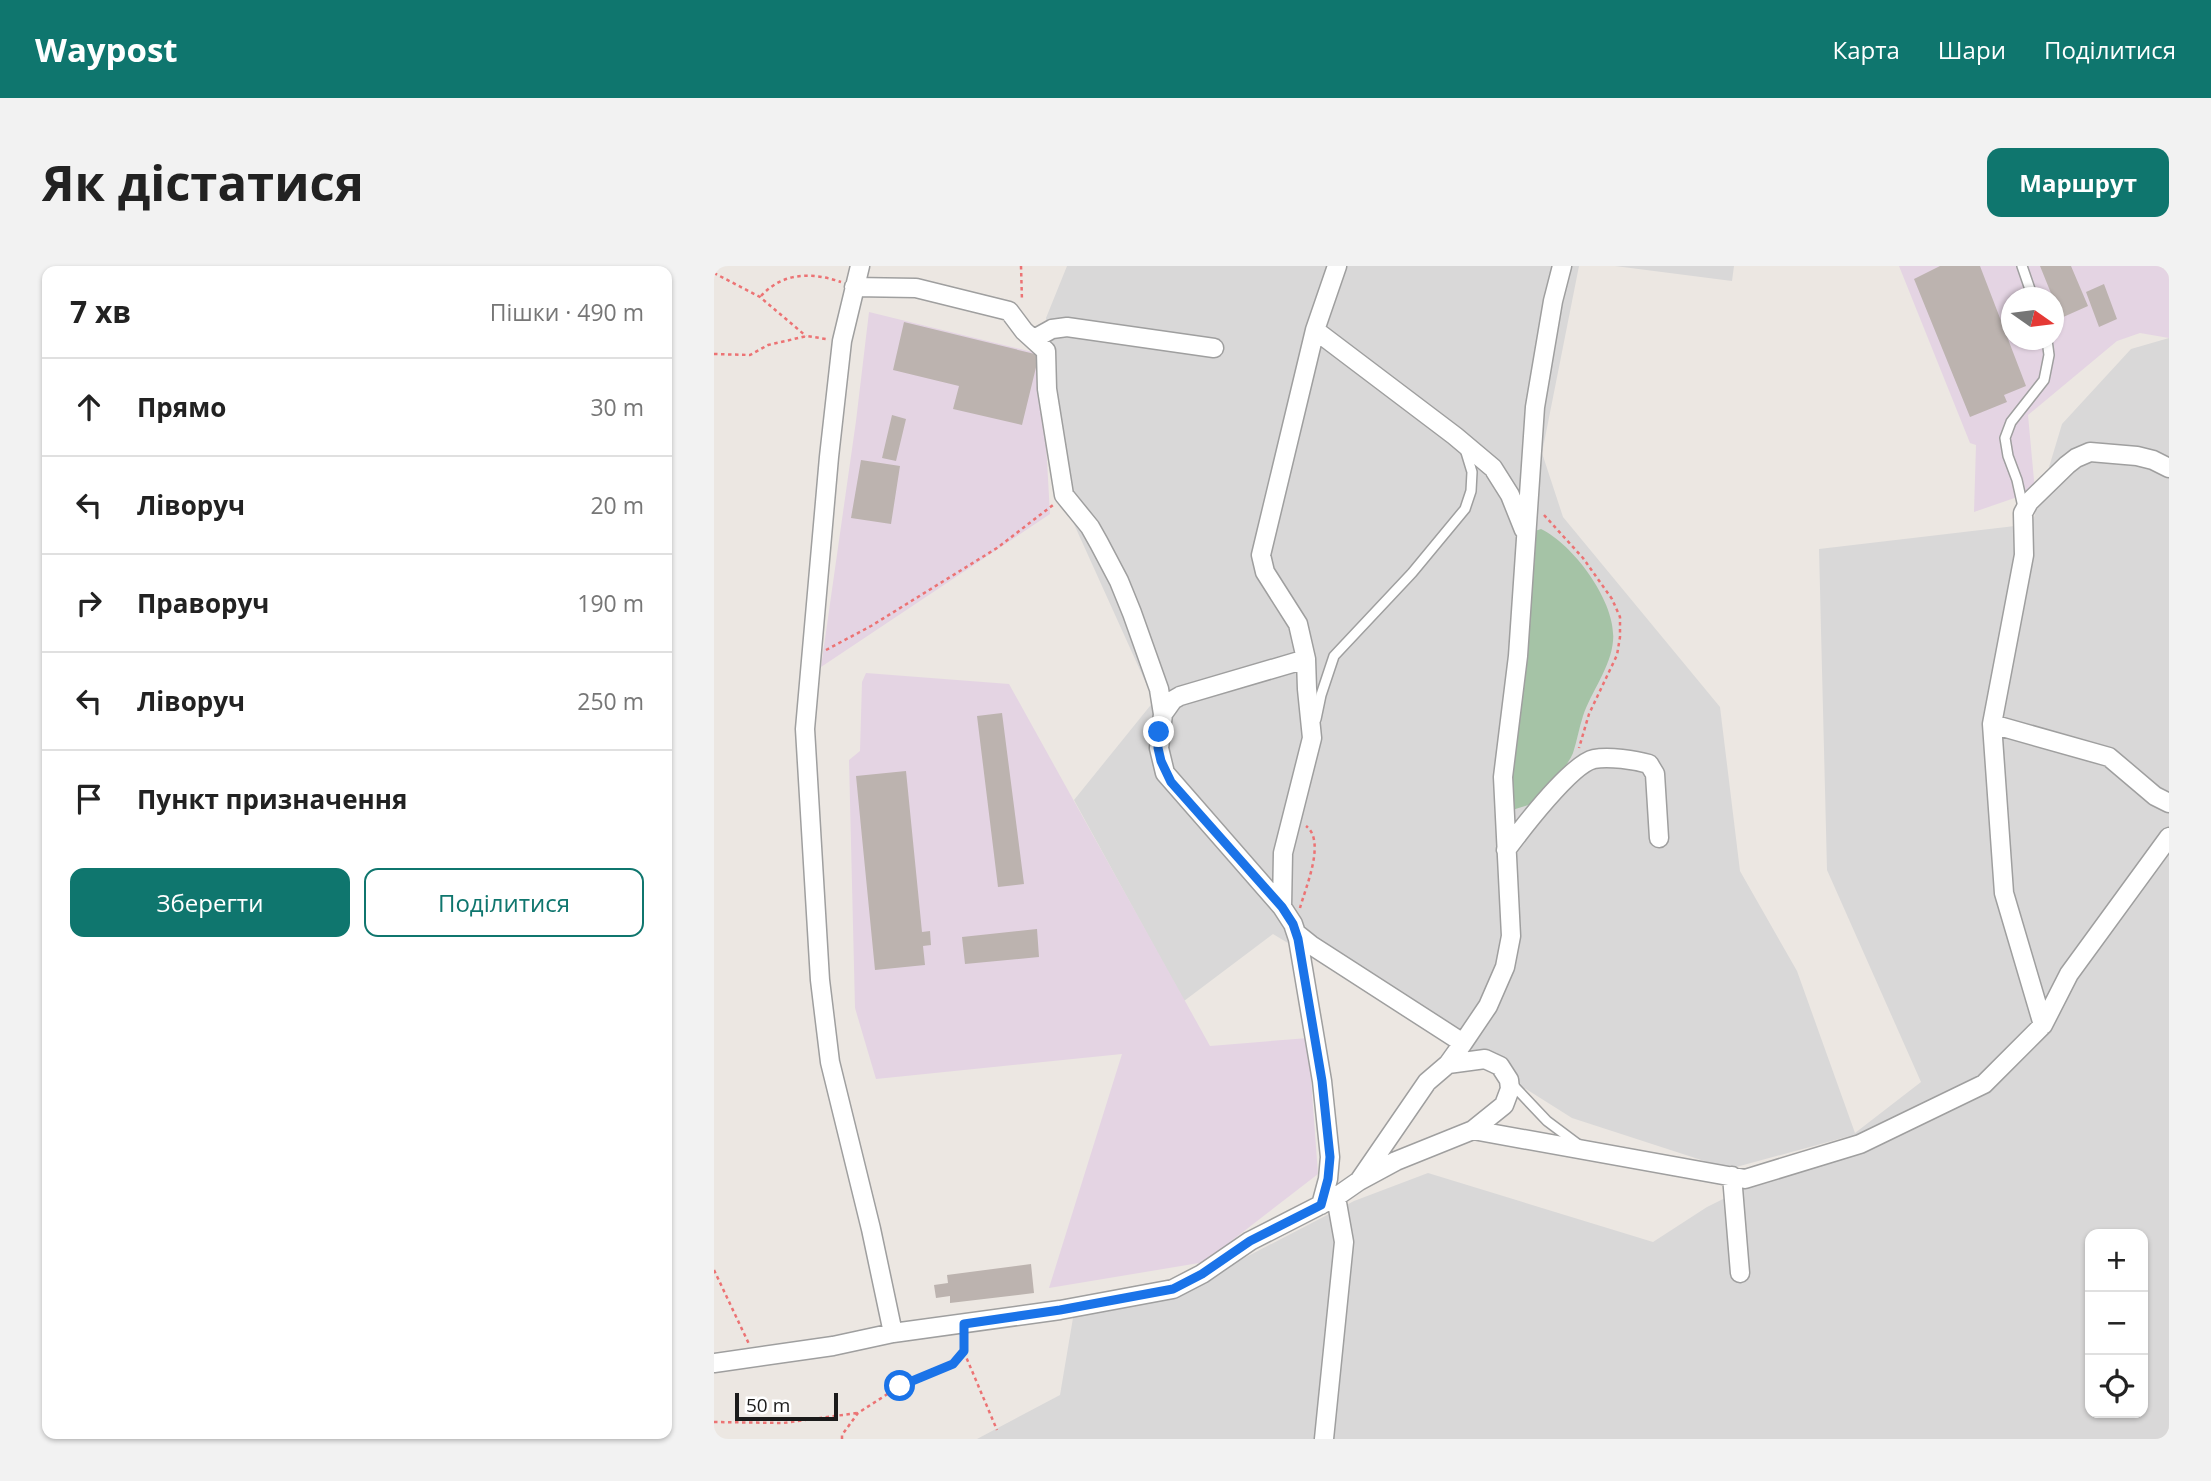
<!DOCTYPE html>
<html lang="uk">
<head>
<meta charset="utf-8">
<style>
	:root { --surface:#fff; --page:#f2f2f2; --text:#222; --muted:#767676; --line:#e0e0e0; --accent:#0f766e }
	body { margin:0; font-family:"Open Sans",sans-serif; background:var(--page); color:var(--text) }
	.controls { position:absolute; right:21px; bottom:21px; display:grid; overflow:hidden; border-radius:14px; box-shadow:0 2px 5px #0004 }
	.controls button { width:63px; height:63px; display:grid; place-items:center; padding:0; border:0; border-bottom:2px solid var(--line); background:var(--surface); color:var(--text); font:35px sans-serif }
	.compass { position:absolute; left:1287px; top:21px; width:63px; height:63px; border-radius:50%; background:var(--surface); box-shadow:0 2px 5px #0004; rotate:104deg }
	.scale { position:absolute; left:21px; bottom:18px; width:103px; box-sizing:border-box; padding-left:7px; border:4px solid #1b1b1b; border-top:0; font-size:19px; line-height:24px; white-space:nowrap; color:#1b1b1b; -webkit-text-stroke:5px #fff; paint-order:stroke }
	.stop { position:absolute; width:21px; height:21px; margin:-16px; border:5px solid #1a73e8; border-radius:50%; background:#fff }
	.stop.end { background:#1a73e8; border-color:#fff; box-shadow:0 2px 7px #0008 }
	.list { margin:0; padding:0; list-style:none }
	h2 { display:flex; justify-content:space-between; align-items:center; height:91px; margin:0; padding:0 28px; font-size:30px }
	h2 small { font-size:23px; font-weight:400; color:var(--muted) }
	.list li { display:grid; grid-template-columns:46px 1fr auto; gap:21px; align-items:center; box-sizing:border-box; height:98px; padding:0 28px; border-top:2px solid var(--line) }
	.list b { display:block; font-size:26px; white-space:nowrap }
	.list em { font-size:23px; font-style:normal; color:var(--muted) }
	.actions { display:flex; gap:14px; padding:21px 28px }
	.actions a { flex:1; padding:16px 0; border:2px solid var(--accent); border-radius:14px; text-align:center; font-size:24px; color:var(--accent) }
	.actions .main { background:var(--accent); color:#fff }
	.icon { flex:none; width:38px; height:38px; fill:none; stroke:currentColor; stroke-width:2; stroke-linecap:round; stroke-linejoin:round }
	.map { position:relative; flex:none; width:1455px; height:1173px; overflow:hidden; border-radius:14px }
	header { display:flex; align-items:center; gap:42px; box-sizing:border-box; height:98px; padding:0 35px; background:var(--accent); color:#fff }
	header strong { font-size:33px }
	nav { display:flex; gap:38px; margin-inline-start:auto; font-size:24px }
	.intro { display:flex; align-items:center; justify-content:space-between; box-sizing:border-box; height:168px; padding:0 42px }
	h1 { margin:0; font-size:49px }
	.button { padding:18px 32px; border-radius:14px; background:var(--accent); color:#fff; font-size:24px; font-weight:700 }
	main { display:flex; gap:42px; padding:0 42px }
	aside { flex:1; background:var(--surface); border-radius:14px; box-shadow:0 2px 5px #0004 }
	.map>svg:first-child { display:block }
	.residential { fill:#d9d8d8; fill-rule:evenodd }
	.industrial { fill:#e4d4e3; fill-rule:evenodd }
	.cemetery { fill:#a5c3a6 }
	.building { fill:#bcb3af }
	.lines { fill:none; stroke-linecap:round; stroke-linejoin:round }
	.lane-casing { stroke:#9f9f9f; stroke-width:12 }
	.street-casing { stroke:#9f9f9f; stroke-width:21 }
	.path { stroke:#ec7374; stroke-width:2.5; stroke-dasharray:3.5 3.5; stroke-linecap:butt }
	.lane { stroke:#fff; stroke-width:9 }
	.street { stroke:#fff; stroke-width:18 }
	.route { stroke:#1a73e8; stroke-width:9 }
</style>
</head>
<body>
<header>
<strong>Waypost</strong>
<nav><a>Карта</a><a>Шари</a><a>Поділитися</a></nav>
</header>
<div class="intro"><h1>Як дістатися</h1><a class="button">Маршрут</a></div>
<main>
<aside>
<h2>7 хв<small>Пішки · 490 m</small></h2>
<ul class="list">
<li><svg class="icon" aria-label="ahead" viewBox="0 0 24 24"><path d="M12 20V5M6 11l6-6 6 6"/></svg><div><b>Прямо</b></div><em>30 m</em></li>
<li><svg class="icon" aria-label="left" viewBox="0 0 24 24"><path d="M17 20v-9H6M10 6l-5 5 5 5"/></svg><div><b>Ліворуч</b></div><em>20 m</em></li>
<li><svg class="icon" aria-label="right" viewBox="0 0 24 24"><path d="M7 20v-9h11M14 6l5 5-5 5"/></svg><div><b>Праворуч</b></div><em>190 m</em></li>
<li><svg class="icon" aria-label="left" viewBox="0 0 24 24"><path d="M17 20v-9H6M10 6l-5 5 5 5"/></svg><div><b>Ліворуч</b></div><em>250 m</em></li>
<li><svg class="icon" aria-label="arrive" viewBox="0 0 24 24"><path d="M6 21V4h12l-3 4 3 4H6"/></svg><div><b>Пункт призначення</b></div></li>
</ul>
<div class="actions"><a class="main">Зберегти</a><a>Поділитися</a></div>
</aside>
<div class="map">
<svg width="1455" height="1173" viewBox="0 0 1455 1173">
	<rect width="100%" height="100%" fill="#ece7e2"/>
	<!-- residential -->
	<path class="residential" d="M353 0H865L828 187 849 251 1006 441 1026 605 1083 705 1141 867 1207 816 1113 604 1105 283 1318 258 1348 158 1417 83 1455 72V1173H263L346 1129 359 1052 388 1042 441 1035 538 988 640 935 714 907 939 976 993 941 1136 870 1015 903 858 852 737 776 559 668 470 735 360 534 440 435 350 236 332 52ZM1376 968H1429V1147H1376Z
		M901 0H1020L1018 15Z"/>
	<!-- industrial -->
	<path class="industrial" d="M1185 0H1455V72L1426 67 1403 75 1314 149 1321 225 1260 246 1262 179 1256 177ZM1297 32H1339V74H1297Z
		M155 46 327 88 336 248 107 401 142 155Z
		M152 407 295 418 496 780 594 772 604 908 516 976 497 995 335 1022 408 788 162 813 141 742 135 494 146 485 148 416Z"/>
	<!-- cemetery -->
	<path class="cemetery" d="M827 263C860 279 903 337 899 375 897 401 877 426 869 450 865 462 863 475 859 487 854 500 827 533 814 539 809 541 804 542 799 544L790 500 818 266Z"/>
	<!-- building -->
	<path class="building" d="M1226 0H1266L1312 120 1290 129 1293 136 1256 151 1200 13Z
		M1326 0H1357L1374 40 1347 52Z
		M1390 18 1403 53 1385 61 1372 26Z
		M190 56 325 89 308 159 239 143 245 120 179 104Z
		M178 149 192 153 182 195 168 192Z
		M147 194 186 200 177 258 137 252Z
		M288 447 310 618 284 621 263 450Z
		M192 505 208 666 216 665 217 679 209 680 211 699 161 704 142 510Z
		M323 663 325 691 251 698 248 671Z
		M317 998 320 1027 236 1037V1030L222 1032 220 1019 234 1017 233 1009Z"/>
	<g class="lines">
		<!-- lane casing -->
		<g class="lane-casing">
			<path id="lane" d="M1308 0 1319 32
				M1309 241 1303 214 1294 190 1291 172 1297 156 1330 114 1335 89 1333 74
				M602 453 607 429 620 390 698 307 751 243 757 225 758 206 751 183
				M798 818 833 855 865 879"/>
		</g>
		<!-- street casing -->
		<g class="street-casing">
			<path id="street" d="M146 0 128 75 115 191 91 463 106 714 116 796 157 963 179 1067
				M140 21 202 22 295 45 310 65 332 85 333 123 350 229 376 261 385 277 405 315 418 347 445 423 449 448 445 482 451 507 568 641 579 658 584 673 608 815 616 891 614 913 607 939
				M601 64 741 170 779 202 796 229 810 264
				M320 73 338 63 353 61 500 82
				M449 448 459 434 466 430 592 393
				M1278 458 1395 491 1441 530 1455 537
				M792 584C807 564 857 498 880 493 895 490 921 494 935 498L941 508 945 572
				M568 641 569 587 598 472 593 423 592 393 584 358 551 306 547 289 601 64 623 0
				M582 667 597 679 749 777
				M1329 759 1290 627 1278 458 1310 289 1309 247 1315 236 1353 199 1362 192 1376 186 1423 190 1439 194 1455 202
				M759 864 1031 913 1146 878 1270 818 1329 759 1355 708 1455 571
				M1018 910 1026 1007
				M645 915 713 816 734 798 749 777 774 740 791 701 797 670 789 511 804 390 821 141 839 35 848 0
				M0 1097 119 1080 179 1067 346 1044 459 1023 488 1008 536 975 622 931 645 915 682 895 759 864 790 839 796 823 795 814 786 800 771 793 734 798
				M610 1173 630 976 622 931"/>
		</g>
		<!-- path -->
		<path class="path" d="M307 0 308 35
			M0 7 46 31 92 70
			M47 30C69 6 98 6 127 16
			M0 88 36 89 54 79 93 70 112 73
			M830 249 869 292 898 333 906 351V371L903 389 875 448 865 482
			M112 384 157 360 283 282 339 239
			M586 642C592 620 612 575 592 560
			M0 1004 35 1078
			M250 1086 283 1164
			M0 1156 69 1157 143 1147
			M128 1173V1169L144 1147 186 1120 239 1098 249 1085 250 1072"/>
		<!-- lane -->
		<use href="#lane" class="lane"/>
		<!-- street -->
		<use href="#street" class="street"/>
	</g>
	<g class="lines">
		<!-- route -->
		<path class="route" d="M186 1120 239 1098 250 1085V1058L346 1044 459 1023 488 1008 536 975 607 939 614 913 616 891 608 815 584 673 579 658 568 641 457 516 447 495 444 482 445 466"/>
	</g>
</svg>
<div class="controls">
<button>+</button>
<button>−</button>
<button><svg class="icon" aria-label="locate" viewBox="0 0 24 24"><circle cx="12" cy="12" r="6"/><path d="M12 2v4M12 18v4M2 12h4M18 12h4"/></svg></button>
</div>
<svg class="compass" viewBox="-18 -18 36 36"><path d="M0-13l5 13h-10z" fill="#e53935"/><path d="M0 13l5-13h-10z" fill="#767676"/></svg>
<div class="scale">50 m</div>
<div class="stop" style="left:186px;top:1120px"></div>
<div class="stop end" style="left:445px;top:466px"></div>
</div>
</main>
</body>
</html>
